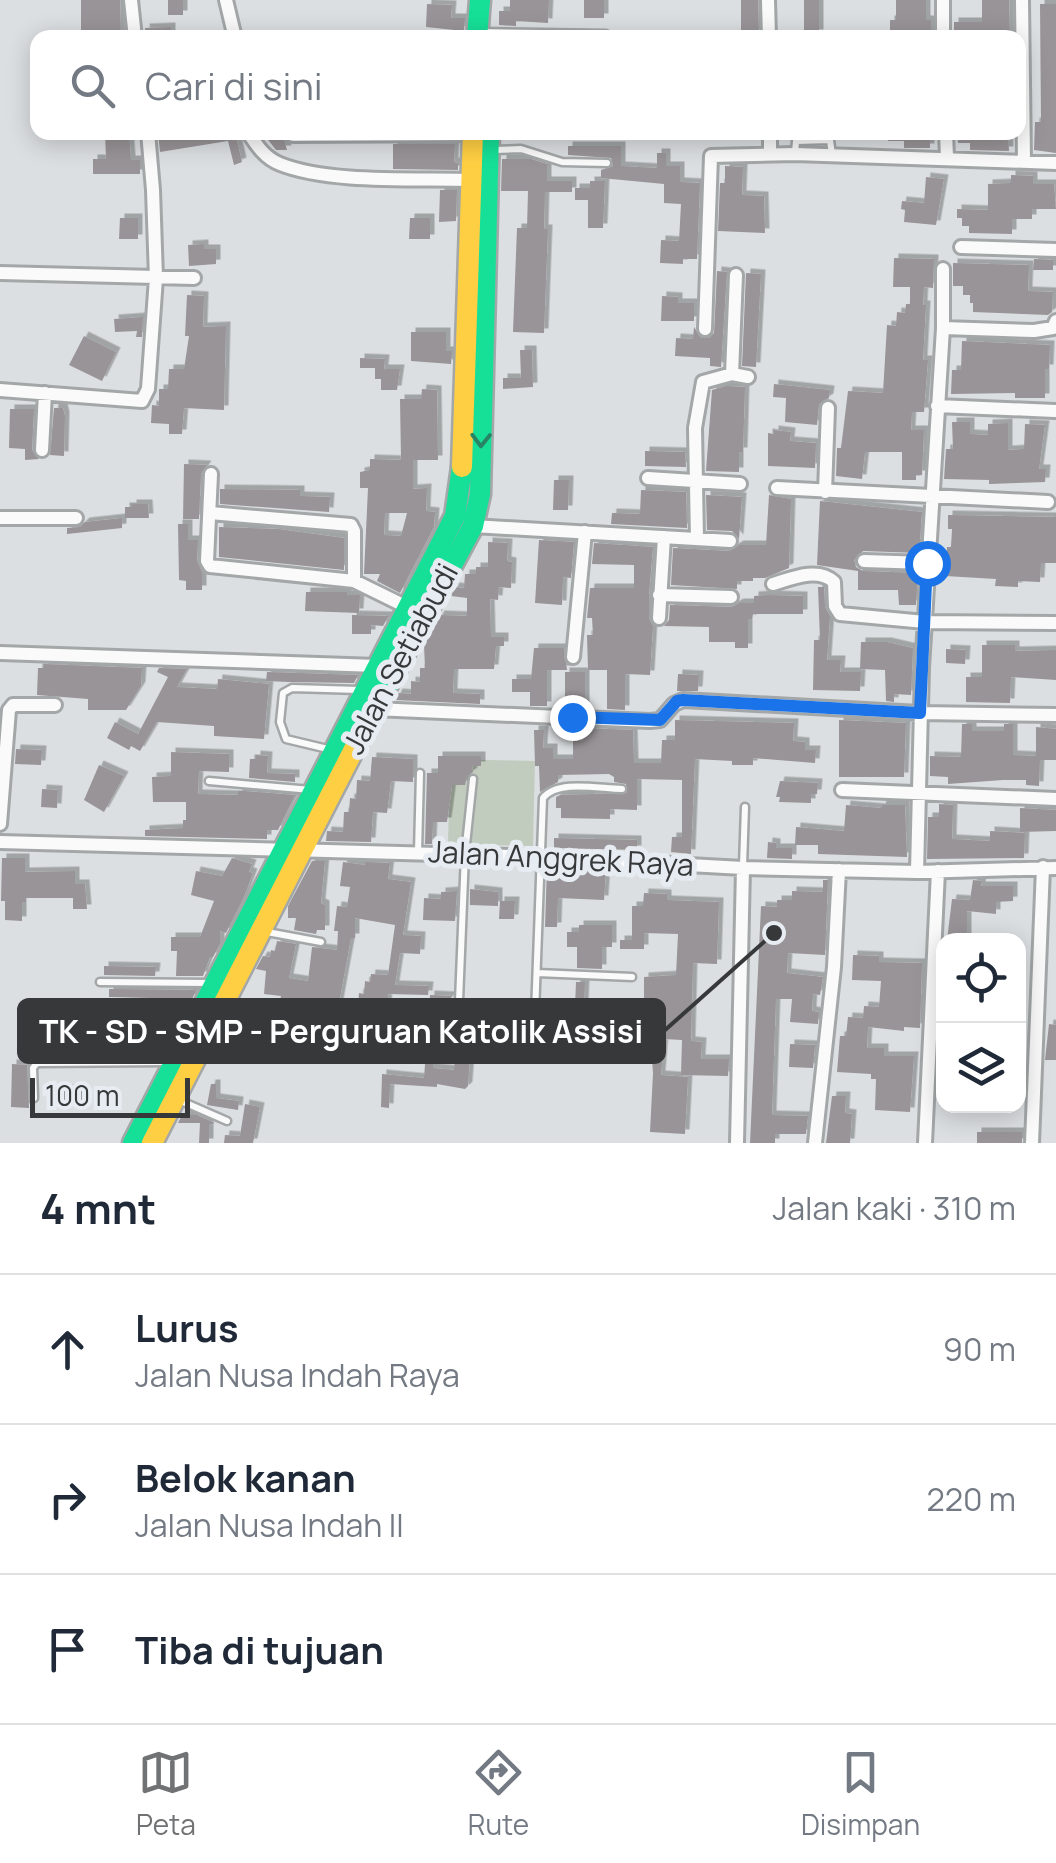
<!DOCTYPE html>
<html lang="id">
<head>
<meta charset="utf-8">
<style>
	:root { --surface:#fff; --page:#f6f6f7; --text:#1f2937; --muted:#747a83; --line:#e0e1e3; --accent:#707274 }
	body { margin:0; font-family:Manrope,sans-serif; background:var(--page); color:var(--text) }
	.controls { position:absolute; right:30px; bottom:30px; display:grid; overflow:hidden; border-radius:20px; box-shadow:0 5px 25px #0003 }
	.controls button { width:90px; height:90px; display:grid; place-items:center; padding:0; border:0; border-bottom:2px solid var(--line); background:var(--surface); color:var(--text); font:50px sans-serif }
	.scale { position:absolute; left:30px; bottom:25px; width:160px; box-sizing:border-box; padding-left:10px; border:5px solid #36383a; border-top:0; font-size:28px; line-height:35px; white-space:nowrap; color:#36383a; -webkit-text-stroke:8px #e6ecf2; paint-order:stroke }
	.stop { position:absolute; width:30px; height:30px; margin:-22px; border:8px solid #1a73e8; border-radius:50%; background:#fff }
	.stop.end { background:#1a73e8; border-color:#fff; box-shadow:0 2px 10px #0008 }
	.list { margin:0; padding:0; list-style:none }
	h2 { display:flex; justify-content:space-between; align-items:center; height:130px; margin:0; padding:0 40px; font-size:42px }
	h2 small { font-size:32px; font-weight:400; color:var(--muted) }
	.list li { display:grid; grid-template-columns:65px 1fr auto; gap:30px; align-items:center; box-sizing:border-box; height:150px; padding:0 40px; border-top:2px solid var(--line) }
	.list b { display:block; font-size:38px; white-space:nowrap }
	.list p { margin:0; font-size:32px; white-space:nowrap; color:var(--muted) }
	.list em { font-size:32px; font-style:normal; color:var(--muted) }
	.icon { flex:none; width:55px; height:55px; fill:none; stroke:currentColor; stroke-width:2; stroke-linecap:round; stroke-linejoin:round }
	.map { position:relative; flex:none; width:1056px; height:1143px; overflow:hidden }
	.search { position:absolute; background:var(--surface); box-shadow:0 5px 25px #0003; left:30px; right:30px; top:30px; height:110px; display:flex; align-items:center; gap:25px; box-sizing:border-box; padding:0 35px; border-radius:20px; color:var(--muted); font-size:38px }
	.sheet { height:580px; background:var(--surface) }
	nav { display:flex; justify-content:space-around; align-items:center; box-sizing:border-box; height:140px; border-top:2px solid var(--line); background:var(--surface); font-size:28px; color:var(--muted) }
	nav a { display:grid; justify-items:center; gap:5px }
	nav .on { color:var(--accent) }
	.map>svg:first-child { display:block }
	.green { fill:#c2ccbe }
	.building { fill:#999497; fill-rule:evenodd; filter:url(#shadow) }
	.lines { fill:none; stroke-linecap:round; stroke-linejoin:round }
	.lane-casing { stroke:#a4a7a8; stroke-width:11 }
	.street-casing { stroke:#a4a7a8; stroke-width:18 }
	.fast-casing { stroke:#a4a7a8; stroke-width:25 }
	.slow-casing { stroke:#a4a7a8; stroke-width:25 }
	.lane { stroke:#fafafa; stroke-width:6 }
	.street { stroke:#fafafa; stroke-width:12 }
	.fast { stroke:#16e098; stroke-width:20 }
	.slow { stroke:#ffcf43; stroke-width:20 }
	.oneway { stroke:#288464 }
	.route { stroke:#1a73e8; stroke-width:12 }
	.labels { text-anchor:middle; stroke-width:10; stroke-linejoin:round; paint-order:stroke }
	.street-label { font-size:30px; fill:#36383a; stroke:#e6ecf2 }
	.leader { fill:none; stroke:#36383a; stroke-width:4 }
	.callout-dot { fill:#36383a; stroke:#e6ecf2; stroke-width:4 }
	.callout { fill:#36383a; stroke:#36383a; stroke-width:4 }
	.callout-label { font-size:32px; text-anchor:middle; font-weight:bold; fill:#fff }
</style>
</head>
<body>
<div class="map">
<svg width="1056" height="1143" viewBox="0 0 1056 1143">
	<defs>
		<filter id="shadow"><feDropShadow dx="4.5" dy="-4.5" stdDeviation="0" flood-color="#0004"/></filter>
	</defs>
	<rect width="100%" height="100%" fill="#dcdfe1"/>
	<!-- green -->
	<path class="green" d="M450 759 535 761 533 846 448 844Z"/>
	<!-- building -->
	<path class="building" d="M81 0H120L121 38H81Z
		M168 0H183V15H168Z
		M510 0H549L548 23 516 21V26L499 25V11H510Z
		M584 0H604V18H584Z
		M741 0H758L759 34H741Z
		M804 0H819V34H804Z
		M896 0H926V20H931V38H890V20H896Z
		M982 0H1009L1010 38H954V22H982Z
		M427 4 452 5 451 18H465L464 31 426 27Z
		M1040 4H1056V153L1034 150 1035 122H1041Z
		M171 27V38H146L145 28Z
		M105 132H129L131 160H140V174H93V159H106Z
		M158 132H235L242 162 234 165 228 141 160 152Z
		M262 132H282L287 150H276Z
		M888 132H930V148H904V141H888Z
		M957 132H1008L1009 151 970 150V143H958Z
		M393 144H455L454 162 458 163V170L393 169Z
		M568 146H621V166L657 168V153H666V166H680V182L700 183 697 259H683V264L660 263 661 240 679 241 681 204 664 203V184L601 178V170L613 166 611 158 568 155Z
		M502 159H531L547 164V181H572V192H545L544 229H548L544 333 513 332 517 228H527L528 191H501Z
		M725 166 743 167 742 195 764 196 765 233 718 231 720 183H725Z
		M1011 175 1033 176V184H1054L1056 209H1032V219H1012V234L969 233V226H962V218H957V209L988 210V184L1011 183Z
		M926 177 944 179 936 225 904 222 905 210 901 209 902 201 924 203Z
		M590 181H605L603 228H588V200H575V188H590Z
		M440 190H457L456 221 439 222Z
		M120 218H138V239H119Z
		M410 218H430V239H409Z
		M204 244V249H216V264L189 266 188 245Z
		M894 258 934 259 933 288 924 287 923 305H926L923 360H928L924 412H912L911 430H924L922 475H916V480H902V452H865L862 479 836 476 837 448H841L848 391 883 393 887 325 896 326 897 312 905 313 906 304H910V287H893Z
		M1034 259 1053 260V270H1033Z
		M953 263 1029 265 1028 291 1053 292 1052 312 1048 315 973 312V303H970V295H963V286H953Z
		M717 271 727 272 721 367 710 366V358L675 356 676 338 693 339 694 327 701 338H709L714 333Z
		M746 273 761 274 756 367 742 366Z
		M187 295 204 296 203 327 226 326 224 410 184 408 182 434H169V424L151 423 152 405 159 406V389H168L169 369H184L189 336H185Z
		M662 296 678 297V303H694V321H661Z
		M143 317 142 337H136L137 331 115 332 114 319Z
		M411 332H446V351H452L451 364 411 361Z
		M84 336 116 352 102 381 69 365Z
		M962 341 1050 345 1049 369H1045V398H1015V393L951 394 952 370H961Z
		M520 350H532L533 387 503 389V378H521Z
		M360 358 385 359 384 369H400L397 390H381V379H375V368H360Z
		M774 384 830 390 829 398 819 404 817 425 785 422 786 398 773 397Z
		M726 386 745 387 743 452H739V472L706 471 712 390Z
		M422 389 437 390 438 460H413V489L427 488 426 511 435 512 434 527 400 593 377 581 380 574H364L368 488H360V472L370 470V459L401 460 400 399H421ZM385 513H407L401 536 384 535Z
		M54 408H63L65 416 64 456 50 455Z
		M10 409H34L32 450 39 459 25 460V449L9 448Z
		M952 422H970V434L988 435V424L1008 423V450L1024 449 1025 424 1045 425 1039 469H1046L1045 482 989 484V480L944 479 946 449H953Z
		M774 430 791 432 790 441 816 443 815 468 768 466V433L774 434Z
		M645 451 685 452 686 467 645 466Z
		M184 464 207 465 201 474 199 519H183Z
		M554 480H569L568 510H553Z
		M220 489 300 490V496L330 497 329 512 220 504Z
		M641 490 686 492 687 528 611 524 612 513 640 514Z
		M706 495 742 497 739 539 732 531 707 530Z
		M769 495 791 499 789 568 765 578H753V581H737V589L671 585 673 548 729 551 739 545H766Z
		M820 501 922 512 919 553 863 551 854 560 856 567 863 571 918 573 916 605H899L898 590H858V571L817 565Z
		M132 504H148L149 518H125V507H132Z
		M948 515 1056 517V563H1041L1040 582 1018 581V587L995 586 996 579 945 576 947 547H951L952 529H948Z
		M122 518V528L67 534V528L80 527 85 522Z
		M178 524H188V540H198L197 561 202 572V590H186V581L179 580Z
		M219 527 278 529 344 538V570L219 557Z
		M539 540 574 542 571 578 563 577 562 605 535 603Z
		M488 542 508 543 507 561 512 562 511 588 499 587 498 600 490 599 491 637H504V646H496L494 669H454L453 693 480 694V704L395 700 398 693 411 694V681L420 682V668H425L424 645 440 615 467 616V598L451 596 455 587 464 588 465 574H476V567H488Z
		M594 543 653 547 649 594V618L653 626 650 675 625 674V710L607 709V670H588L587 635H593L592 618H587L590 588H634V565L592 564Z
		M818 587H824L825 607 830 616 827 660H841L840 672H861L860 691 813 690 814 640H820Z
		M306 592H347V595H360L359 613 305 611Z
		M769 595 803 596V614H753L752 619H748V648H735V642H709V627L664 626 669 620 670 605 732 607 739 603H754V596Z
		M352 615 388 616V617L383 626 371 625V634H352Z
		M861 642H887L913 648 911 695 894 694V702L886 701 885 670 860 669Z
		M982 645H1015V651L1056 650V680L1011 677 1010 703 966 702V677H982Z
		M534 648H564L567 670H547V706H530V692H512V679H531Z
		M946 649 966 650 965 664 946 663Z
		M44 664 142 668 141 686 126 710H88V699L37 695 38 668H44Z
		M159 668 187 669 177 687 217 689 218 679 269 684 264 739 214 736V726L157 722 140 751 131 746 129 750 107 738 115 722 138 734 168 677 157 672Z
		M267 672 358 675 354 683 289 682 266 681Z
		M565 672H585V708L565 707Z
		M678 674 699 675 698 691H677Z
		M675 720 794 723 793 741 805 742V750H816L815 763 753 758V765H732V761L695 759 691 854 671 852 672 837H682V780L637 779V810L610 809V819L561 818V808H556V797L560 795 627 793 626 784 614 782V777L609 774 558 775V782L540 792 539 766H535L534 730H544L543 748H553V759H573V741H583V728L633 730 634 763H661L662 740H675Z
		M839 720 906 723 904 777H839Z
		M962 724H972V731H1004V724H1013V755L1036 756V727L1056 729V760H1040L1039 786 1026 785V780H1003L948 784V777L930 776V756L961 757Z
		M16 749 42 750 41 765 15 764Z
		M171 752 229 754V772L199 771 198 794 238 795V791H245L295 795 278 830H267V839L145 836V830L183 828V820H186V802H153L152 777 171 776Z
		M256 755 268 756 267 773 295 774V782L249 778 250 759H256Z
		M438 756H481V766H472L473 772 467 776 465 785H452L447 822H433L432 844H425L427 773H438Z
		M372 757 413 759V782L391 781 387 813 373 812 371 842 326 841 327 831 343 832 344 812H349L350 798 356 799 357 780 370 781Z
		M99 765 124 776 104 812 84 800Z
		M780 781 818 783 817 794H811V803L779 802 780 797H776Z
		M42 789 58 790 57 808 41 807Z
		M939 804 953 805 952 839 990 841V831L1025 833 1024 858 927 859 928 817H939Z
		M846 805 881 808 882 805H905L907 857 818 854V845H795L796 827 844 831Z
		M1020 808 1056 810V831L1020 832Z
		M554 838 637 840V850L554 848Z
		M768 842 776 843V848H792V859L767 858Z
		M2 858H25V872L75 871V884H85L87 909H73V898H26V902H22V921L5 920V901H1Z
		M232 858 252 864 249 872 253 873 244 897 226 933 220 931V944L213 957H210L203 976H176L177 951H171V937H200L214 901 191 895 196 871 222 876Z
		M312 861H325L321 903 325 905V930H317L316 934 294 930 296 918H288V906Z
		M343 862 365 865V862L390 863 388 879 411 882 403 935 421 936 420 954 400 953 395 985 429 986 428 995 388 994 387 1008 358 1005 359 993 364 994 365 981 370 982 371 974 388 975 395 925 355 918V938H351L338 1009 280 1001 281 996 264 994 266 971 256 969 263 956 270 957 271 950 275 951 277 941 296 944 289 978 308 981 312 947 337 950 338 931H334L337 906 347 907 350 887 340 886Z
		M547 867 559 868V875L579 876V869L606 870 604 900 558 898 557 927H545Z
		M823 880H828L825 955 788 953 787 973 823 977 820 995 813 994 812 1011 819 1012 818 1024 790 1022 792 999H776L772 1115 808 1116 806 1134H775V1143H750L761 906 777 907V900H792V891L823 892Z
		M973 880 982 881 981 886H1013V901L996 902V914L967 911V940H947L952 899 970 900Z
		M470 889 498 892V906L470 905Z
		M457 891 455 921 423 920 424 898 441 899V892Z
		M644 893 667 894V900L719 902 717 964 693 963 691 1041 702 1042 701 1059H729L728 1076 681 1075 682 1040 664 1039 661 1075 688 1077 685 1134 650 1132 653 1073 652 1060H646L647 1002 644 1001V977L676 975 678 934 644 933V949H620V940H632V906H643Z
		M500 901H515L514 919H499Z
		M579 925H612V947H602V969L577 968V947H567V932H579Z
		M853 955 879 956V962L922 963 920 1028 904 1027V1031L868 1027 867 1048H884V1056H914L910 1112 875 1110 876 1079H871V1074L837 1072 840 1036H846L848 1017 863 1018 864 1006 879 1007 881 981 852 980Z
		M104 966 156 967 155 976 104 975Z
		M576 982H585L584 1007H575Z
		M109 989 195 990V993L192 999 109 997Z
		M430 995 452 996 432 1020 433 1068 454 1070 457 1029H446V1024L458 1012 466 1014 465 1034 479 1035V1049L502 1052 501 1058 470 1057 468 1086 465 1089 437 1084V1087L390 1084 389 1108 381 1107 382 1074 424 1078Z
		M1049 1024 1056 1025V1060H1045Z
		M790 1044 815 1045 813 1068 789 1067Z
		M12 1064 27 1065 29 1108 11 1107Z
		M211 1084H216V1098L239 1101 238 1110 207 1105Z
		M64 1089H84V1102L64 1103Z
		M832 1096H846L845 1113 852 1114 850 1143H826Z
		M245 1104 260 1107 253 1143H224L225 1135 240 1136Z
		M182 1115H197L215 1123 209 1125V1143H199L200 1123H178Z
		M977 1132H1022V1143H977Z"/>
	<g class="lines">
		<!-- lane casing -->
		<g class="lane-casing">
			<path id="lane" d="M482 32 606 34
				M494 150 521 149 562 162 607 163
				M795 153 796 141 830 140 832 155
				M332 750 286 739 280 722 283 693 292 688 359 690
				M209 781 311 790
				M418 852 420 773
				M743 866 745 807
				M267 932 321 942
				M537 973 632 977
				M100 982 209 983
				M215 1029 259 1031
				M494 1044C507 1045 523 1050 534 1041L543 798C558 779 600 789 622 789
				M439 1050V1021L459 1001 465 854 473 779
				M34 1098 33 1068 37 1063 169 1062
				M179 1100 227 1121"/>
		</g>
		<!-- street casing -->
		<g class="street-casing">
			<path id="street" d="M131 0 135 38
				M226 0 235 38
				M768 0 769 38
				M943 0V38
				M1022 0 1024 161
				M248 132C257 146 265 158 280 164 330 184 418 178 473 180
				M946 132 947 158
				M293 135 473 134
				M770 154V132
				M961 247 1056 250
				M0 273 194 278
				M943 328 1034 331 1053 328 1056 321
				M705 329 711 156 795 154 1056 163
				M732 374 736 275
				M0 390 142 401 148 389 156 278 153 190 148 132
				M937 406 1055 411
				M42 450 45 393
				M211 474 207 561 210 566 354 581 409 608
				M648 478 740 484
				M777 488 1048 502
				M825 492 828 408
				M210 513 351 525 354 531V581
				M0 518H76
				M473 526 730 541
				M697 539 695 428 703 382 732 374 748 377
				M864 561 927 563
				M773 584C792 578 818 567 834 582L835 606 840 614 925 622 1056 623
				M659 595 731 597
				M659 618 664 537
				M0 653 377 666
				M573 657 585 532
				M374 709 650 721 660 720 674 704 683 700 920 713 1056 715
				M842 790 1056 799
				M0 824 9 710 13 705H55
				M0 842 543 857 743 868 917 872 1056 868
				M917 872 922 668 943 328V269
				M737 1143 743 868
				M815 1143 834 967 839 870
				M925 1143 938 871
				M1032 1143 1043 867"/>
		</g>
		<!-- fast casing -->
		<g class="fast-casing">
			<path id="fast" d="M477 38 480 0
				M371 716 473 526 480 494 489 132
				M133 1143 455 516 462 467"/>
		</g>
		<!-- slow casing -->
		<g class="slow-casing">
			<path id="slow" d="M462 467 473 132
				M152 1143 371 716"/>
		</g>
		<!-- lane -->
		<use href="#lane" class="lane"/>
		<!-- street -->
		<use href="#street" class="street"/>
		<!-- fast -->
		<use href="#fast" class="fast"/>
		<!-- slow -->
		<use href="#slow" class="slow"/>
	</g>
	<!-- one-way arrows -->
	<defs><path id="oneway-chevron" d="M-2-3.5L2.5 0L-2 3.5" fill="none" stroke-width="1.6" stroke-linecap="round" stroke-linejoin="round" transform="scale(2.5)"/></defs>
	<use class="oneway" href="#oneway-chevron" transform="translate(481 440) rotate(91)"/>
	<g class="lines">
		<!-- route -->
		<path class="route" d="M572 717 660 720 677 701 683 700 920 713 927 563"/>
	</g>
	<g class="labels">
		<!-- street labels -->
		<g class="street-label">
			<text transform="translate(401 659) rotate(-62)" y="10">Jalan Setiabudi</text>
			<text transform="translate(561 859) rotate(3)" y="10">Jalan Anggrek Raya</text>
		</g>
	</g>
	<!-- callouts -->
	<path class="leader" d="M774 933L664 1031"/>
	<circle class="callout-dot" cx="774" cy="933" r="10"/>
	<rect class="callout" x="19" y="1000" width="645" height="62" rx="10"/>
	<g class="callout-label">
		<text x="341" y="1043">TK - SD - SMP - Perguruan Katolik Assisi</text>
	</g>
</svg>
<div class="controls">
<button><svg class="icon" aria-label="locate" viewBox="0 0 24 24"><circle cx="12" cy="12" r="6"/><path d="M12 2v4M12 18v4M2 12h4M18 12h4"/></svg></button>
<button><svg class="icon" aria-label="layers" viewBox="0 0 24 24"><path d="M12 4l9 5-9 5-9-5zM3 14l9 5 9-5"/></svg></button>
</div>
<div class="scale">100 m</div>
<div class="stop" style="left:927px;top:563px"></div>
<div class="stop end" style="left:572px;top:717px"></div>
<div class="search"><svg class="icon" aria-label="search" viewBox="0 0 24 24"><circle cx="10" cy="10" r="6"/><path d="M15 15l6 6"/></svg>Cari di sini</div>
</div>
<section class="sheet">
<h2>4 mnt<small>Jalan kaki · 310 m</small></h2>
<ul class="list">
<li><svg class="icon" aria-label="ahead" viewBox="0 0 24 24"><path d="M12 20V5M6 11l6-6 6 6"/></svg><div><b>Lurus</b><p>Jalan Nusa Indah Raya</p></div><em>90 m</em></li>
<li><svg class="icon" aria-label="right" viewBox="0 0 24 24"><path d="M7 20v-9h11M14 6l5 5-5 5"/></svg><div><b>Belok kanan</b><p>Jalan Nusa Indah II</p></div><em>220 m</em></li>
<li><svg class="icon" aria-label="arrive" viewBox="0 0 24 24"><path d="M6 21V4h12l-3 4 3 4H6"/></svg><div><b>Tiba di tujuan</b></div></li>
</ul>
</section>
<nav>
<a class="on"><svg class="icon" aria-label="map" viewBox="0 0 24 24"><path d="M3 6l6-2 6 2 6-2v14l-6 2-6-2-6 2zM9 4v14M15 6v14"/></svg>Peta</a>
<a><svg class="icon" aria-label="directions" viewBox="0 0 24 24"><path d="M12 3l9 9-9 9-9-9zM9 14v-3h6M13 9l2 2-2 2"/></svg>Rute</a>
<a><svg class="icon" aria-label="saved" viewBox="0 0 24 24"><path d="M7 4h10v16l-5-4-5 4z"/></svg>Disimpan</a>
</nav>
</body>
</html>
